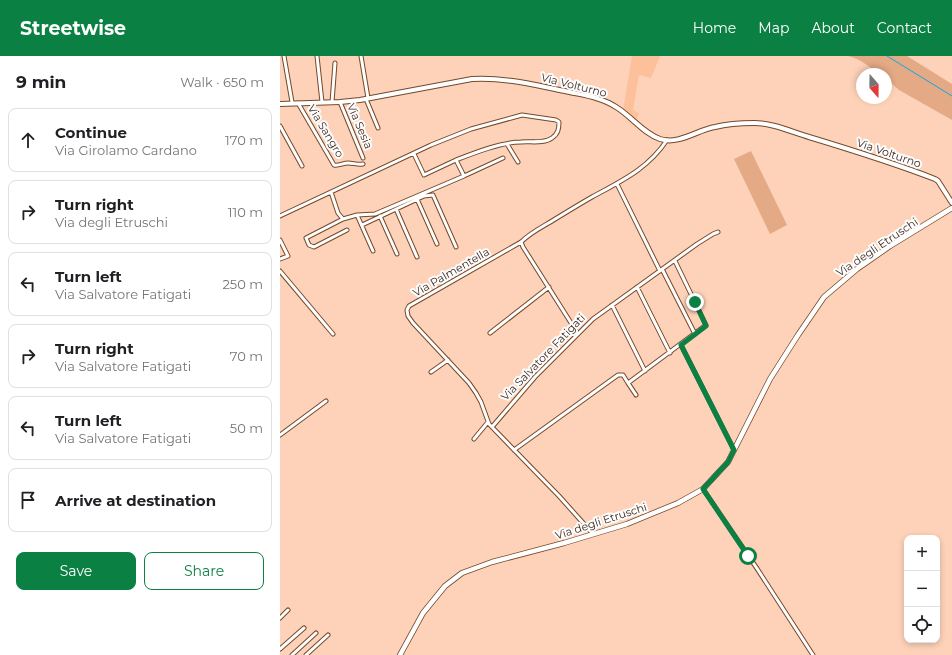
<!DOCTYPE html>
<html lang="en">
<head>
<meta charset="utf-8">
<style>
	:root { --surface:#fff; --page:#f2f2f2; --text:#202124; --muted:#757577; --line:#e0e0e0; --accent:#0b8043 }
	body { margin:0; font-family:Montserrat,sans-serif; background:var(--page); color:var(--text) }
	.controls { position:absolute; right:12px; bottom:12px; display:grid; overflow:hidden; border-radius:8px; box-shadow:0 2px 6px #0003 }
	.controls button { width:36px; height:36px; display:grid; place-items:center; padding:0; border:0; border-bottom:1px solid var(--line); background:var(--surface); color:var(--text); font:20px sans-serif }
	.compass { position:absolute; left:576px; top:12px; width:36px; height:36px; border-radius:50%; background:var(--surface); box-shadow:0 2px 6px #0003; rotate:160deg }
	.stop { position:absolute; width:12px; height:12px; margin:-9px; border:3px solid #0b8043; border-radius:50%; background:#fff }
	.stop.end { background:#0b8043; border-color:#fff; box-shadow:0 1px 4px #0008 }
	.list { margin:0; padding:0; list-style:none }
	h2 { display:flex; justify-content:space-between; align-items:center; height:52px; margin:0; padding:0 16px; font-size:17px }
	h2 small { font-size:13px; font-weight:400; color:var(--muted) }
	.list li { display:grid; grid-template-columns:26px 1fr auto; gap:12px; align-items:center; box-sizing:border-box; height:64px; margin:0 8px 8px; padding:0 8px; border:1px solid var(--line); border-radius:8px }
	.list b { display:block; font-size:15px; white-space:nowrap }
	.list p { margin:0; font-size:13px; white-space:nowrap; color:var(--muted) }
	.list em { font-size:13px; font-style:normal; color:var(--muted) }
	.actions { display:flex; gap:8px; padding:12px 16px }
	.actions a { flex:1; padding:9px 0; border:1px solid var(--accent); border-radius:8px; text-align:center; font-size:14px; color:var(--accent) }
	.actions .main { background:var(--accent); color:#fff }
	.icon { flex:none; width:22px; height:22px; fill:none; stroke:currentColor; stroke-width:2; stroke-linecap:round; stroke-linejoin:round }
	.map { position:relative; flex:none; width:672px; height:599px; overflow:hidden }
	header { display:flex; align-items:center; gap:24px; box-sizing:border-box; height:56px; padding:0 20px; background:var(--accent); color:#fff }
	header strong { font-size:19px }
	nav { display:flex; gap:22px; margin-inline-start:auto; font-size:14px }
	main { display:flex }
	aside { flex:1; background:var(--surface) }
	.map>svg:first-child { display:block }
	.built { fill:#fcc19b }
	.green { fill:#e4aa85 }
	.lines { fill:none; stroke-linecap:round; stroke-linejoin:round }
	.stream { stroke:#10a6e2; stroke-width:1 }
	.minor-casing { stroke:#74482a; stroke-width:5 }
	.tertiary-casing { stroke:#74482a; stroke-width:6 }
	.secondary-casing { stroke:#74482a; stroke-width:6 }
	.minor { stroke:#fff; stroke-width:3 }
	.tertiary { stroke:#fff; stroke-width:4 }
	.secondary { stroke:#fff; stroke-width:4.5 }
	.route { stroke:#0b8043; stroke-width:5 }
	.labels { text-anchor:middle; stroke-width:4; stroke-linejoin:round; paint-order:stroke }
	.street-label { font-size:11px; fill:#3d2a1d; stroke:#fdfdfd }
</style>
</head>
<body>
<header>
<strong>Streetwise</strong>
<nav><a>Home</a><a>Map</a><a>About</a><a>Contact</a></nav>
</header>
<main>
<aside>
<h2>9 min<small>Walk · 650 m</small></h2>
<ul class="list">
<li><svg class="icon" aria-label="ahead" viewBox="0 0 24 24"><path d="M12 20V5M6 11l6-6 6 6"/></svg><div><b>Continue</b><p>Via Girolamo Cardano</p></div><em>170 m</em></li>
<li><svg class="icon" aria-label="right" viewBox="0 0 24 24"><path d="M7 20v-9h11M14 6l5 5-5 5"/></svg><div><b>Turn right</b><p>Via degli Etruschi</p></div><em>110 m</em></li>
<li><svg class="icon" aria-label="left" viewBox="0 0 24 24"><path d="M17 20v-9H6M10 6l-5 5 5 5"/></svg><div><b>Turn left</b><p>Via Salvatore Fatigati</p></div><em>250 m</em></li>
<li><svg class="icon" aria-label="right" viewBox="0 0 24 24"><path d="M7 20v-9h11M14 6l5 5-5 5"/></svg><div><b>Turn right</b><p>Via Salvatore Fatigati</p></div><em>70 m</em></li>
<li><svg class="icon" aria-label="left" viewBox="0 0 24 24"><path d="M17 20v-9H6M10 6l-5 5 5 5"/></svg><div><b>Turn left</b><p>Via Salvatore Fatigati</p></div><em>50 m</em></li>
<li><svg class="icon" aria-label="arrive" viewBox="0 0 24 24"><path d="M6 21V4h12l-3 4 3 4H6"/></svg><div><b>Arrive at destination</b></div></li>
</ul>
<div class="actions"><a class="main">Save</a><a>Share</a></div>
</aside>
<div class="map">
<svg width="672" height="599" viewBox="0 0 672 599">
	<rect width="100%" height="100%" fill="#fdd2b8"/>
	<!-- built -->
	<path class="built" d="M352 0H380L371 22 359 19 353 54 359 57 356 65 343 54Z"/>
	<!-- green -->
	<path class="green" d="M568 0H627L672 28V64L619 34 606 23V18H599C588 10 581 3 568 0Z
		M471 95 507 169 490 178 454 103Z"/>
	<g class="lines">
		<!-- stream -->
		<path class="stream" d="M607 0 672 40"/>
		<!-- minor casing -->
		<g class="minor-casing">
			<path id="minor" d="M4 0 12 46
				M37 0 42 46
				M81 0 88 42
				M86 43 98 72
				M52 46 55 7
				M60 46 83 102
				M18 47 54 109C59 110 63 107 68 107 73 107 78 109 83 108
				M0 70 22 110
				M227 88 238 106
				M134 98 144 119 176 104
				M184 120 223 102
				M337 128 380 215
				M51 136 58 157 63 163 77 159 93 195
				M137 143 157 188
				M116 153 137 201
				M0 160 151 89 191 73 242 59 276 64 279 66C279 73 278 78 272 82 264 88 250 85 241 86 222 86 194 97 176 104L184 120 95 158 77 159
				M100 160 117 198
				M63 163 26 182 29 189 34 191 67 174
				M82 169 144 140 153 139 176 191
				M0 184 8 200 0 203
				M241 186 243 191 298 278
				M382 213 415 278
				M0 215 53 278
				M357 231 390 297
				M332 249 365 315
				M210 277 269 231
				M401 289 454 394
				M151 316 168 304
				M348 327 356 339
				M212 371 255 321 313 263 417 188 433 178 438 176
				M0 379 46 345
				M194 383 208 366
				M234 394 338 319H343L348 327 426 269 395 205
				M423 433 476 511 533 599
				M313 478 279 440 209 368 201 346 196 337 189 327 133 267 128 260 127 254 129 250 241 186C250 177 262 171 272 165 285 157 298 149 312 141 341 125 368 113 387 84
				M0 562 8 554
				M0 593 24 572
				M12 599 36 577
				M26 599 48 579"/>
		</g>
		<!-- tertiary casing -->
		<g class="tertiary-casing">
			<path id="tertiary" d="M0 48 60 46 80 44 192 23C224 21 254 29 285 35 302 39 321 41 336 51 351 60 363 77 380 83 399 89 417 74 435 71 447 68 461 67 474 67 493 67 512 76 529 81 572 94 614 107 655 123L658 125 672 147"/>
		</g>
		<!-- secondary casing -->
		<g class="secondary-casing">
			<path id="secondary" d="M120 599 143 557 165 530 182 517 212 506 284 487 347 468 398 447 423 433 448 406 490 323 518 279 544 241 577 213 610 190 672 152"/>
		</g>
		<!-- minor -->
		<use href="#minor" class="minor"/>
		<!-- tertiary -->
		<use href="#tertiary" class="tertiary"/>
		<!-- secondary -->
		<use href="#secondary" class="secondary"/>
	</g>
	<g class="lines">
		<!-- route -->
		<path class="route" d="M415 246 426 270 401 289 454 394 448 406 423 433 468 500"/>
	</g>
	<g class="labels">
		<!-- street labels -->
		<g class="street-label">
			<text transform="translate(294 29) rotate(14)" y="4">Via Volturno</text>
			<text transform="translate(80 70) rotate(67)" y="4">Via Sesia</text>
			<text transform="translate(46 75) rotate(59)" y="4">Via Sangro</text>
			<text transform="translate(609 97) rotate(19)" y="4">Via Volturno</text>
			<text transform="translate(597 191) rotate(-34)" y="4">Via degli Etruschi</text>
			<text transform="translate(171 216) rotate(-30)" y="4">Via Palmentella</text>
			<text transform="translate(263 301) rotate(-46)" y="4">Via Salvatore Fatigati</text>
			<text transform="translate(321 465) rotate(-18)" y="4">Via degli Etruschi</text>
		</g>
	</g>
</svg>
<div class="controls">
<button>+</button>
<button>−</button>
<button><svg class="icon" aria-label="locate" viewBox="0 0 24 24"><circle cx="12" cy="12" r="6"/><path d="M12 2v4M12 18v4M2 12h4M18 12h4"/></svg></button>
</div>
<svg class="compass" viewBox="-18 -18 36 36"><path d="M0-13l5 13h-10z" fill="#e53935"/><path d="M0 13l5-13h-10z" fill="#757577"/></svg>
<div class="stop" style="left:468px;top:500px"></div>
<div class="stop end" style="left:415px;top:246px"></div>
</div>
</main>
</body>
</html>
